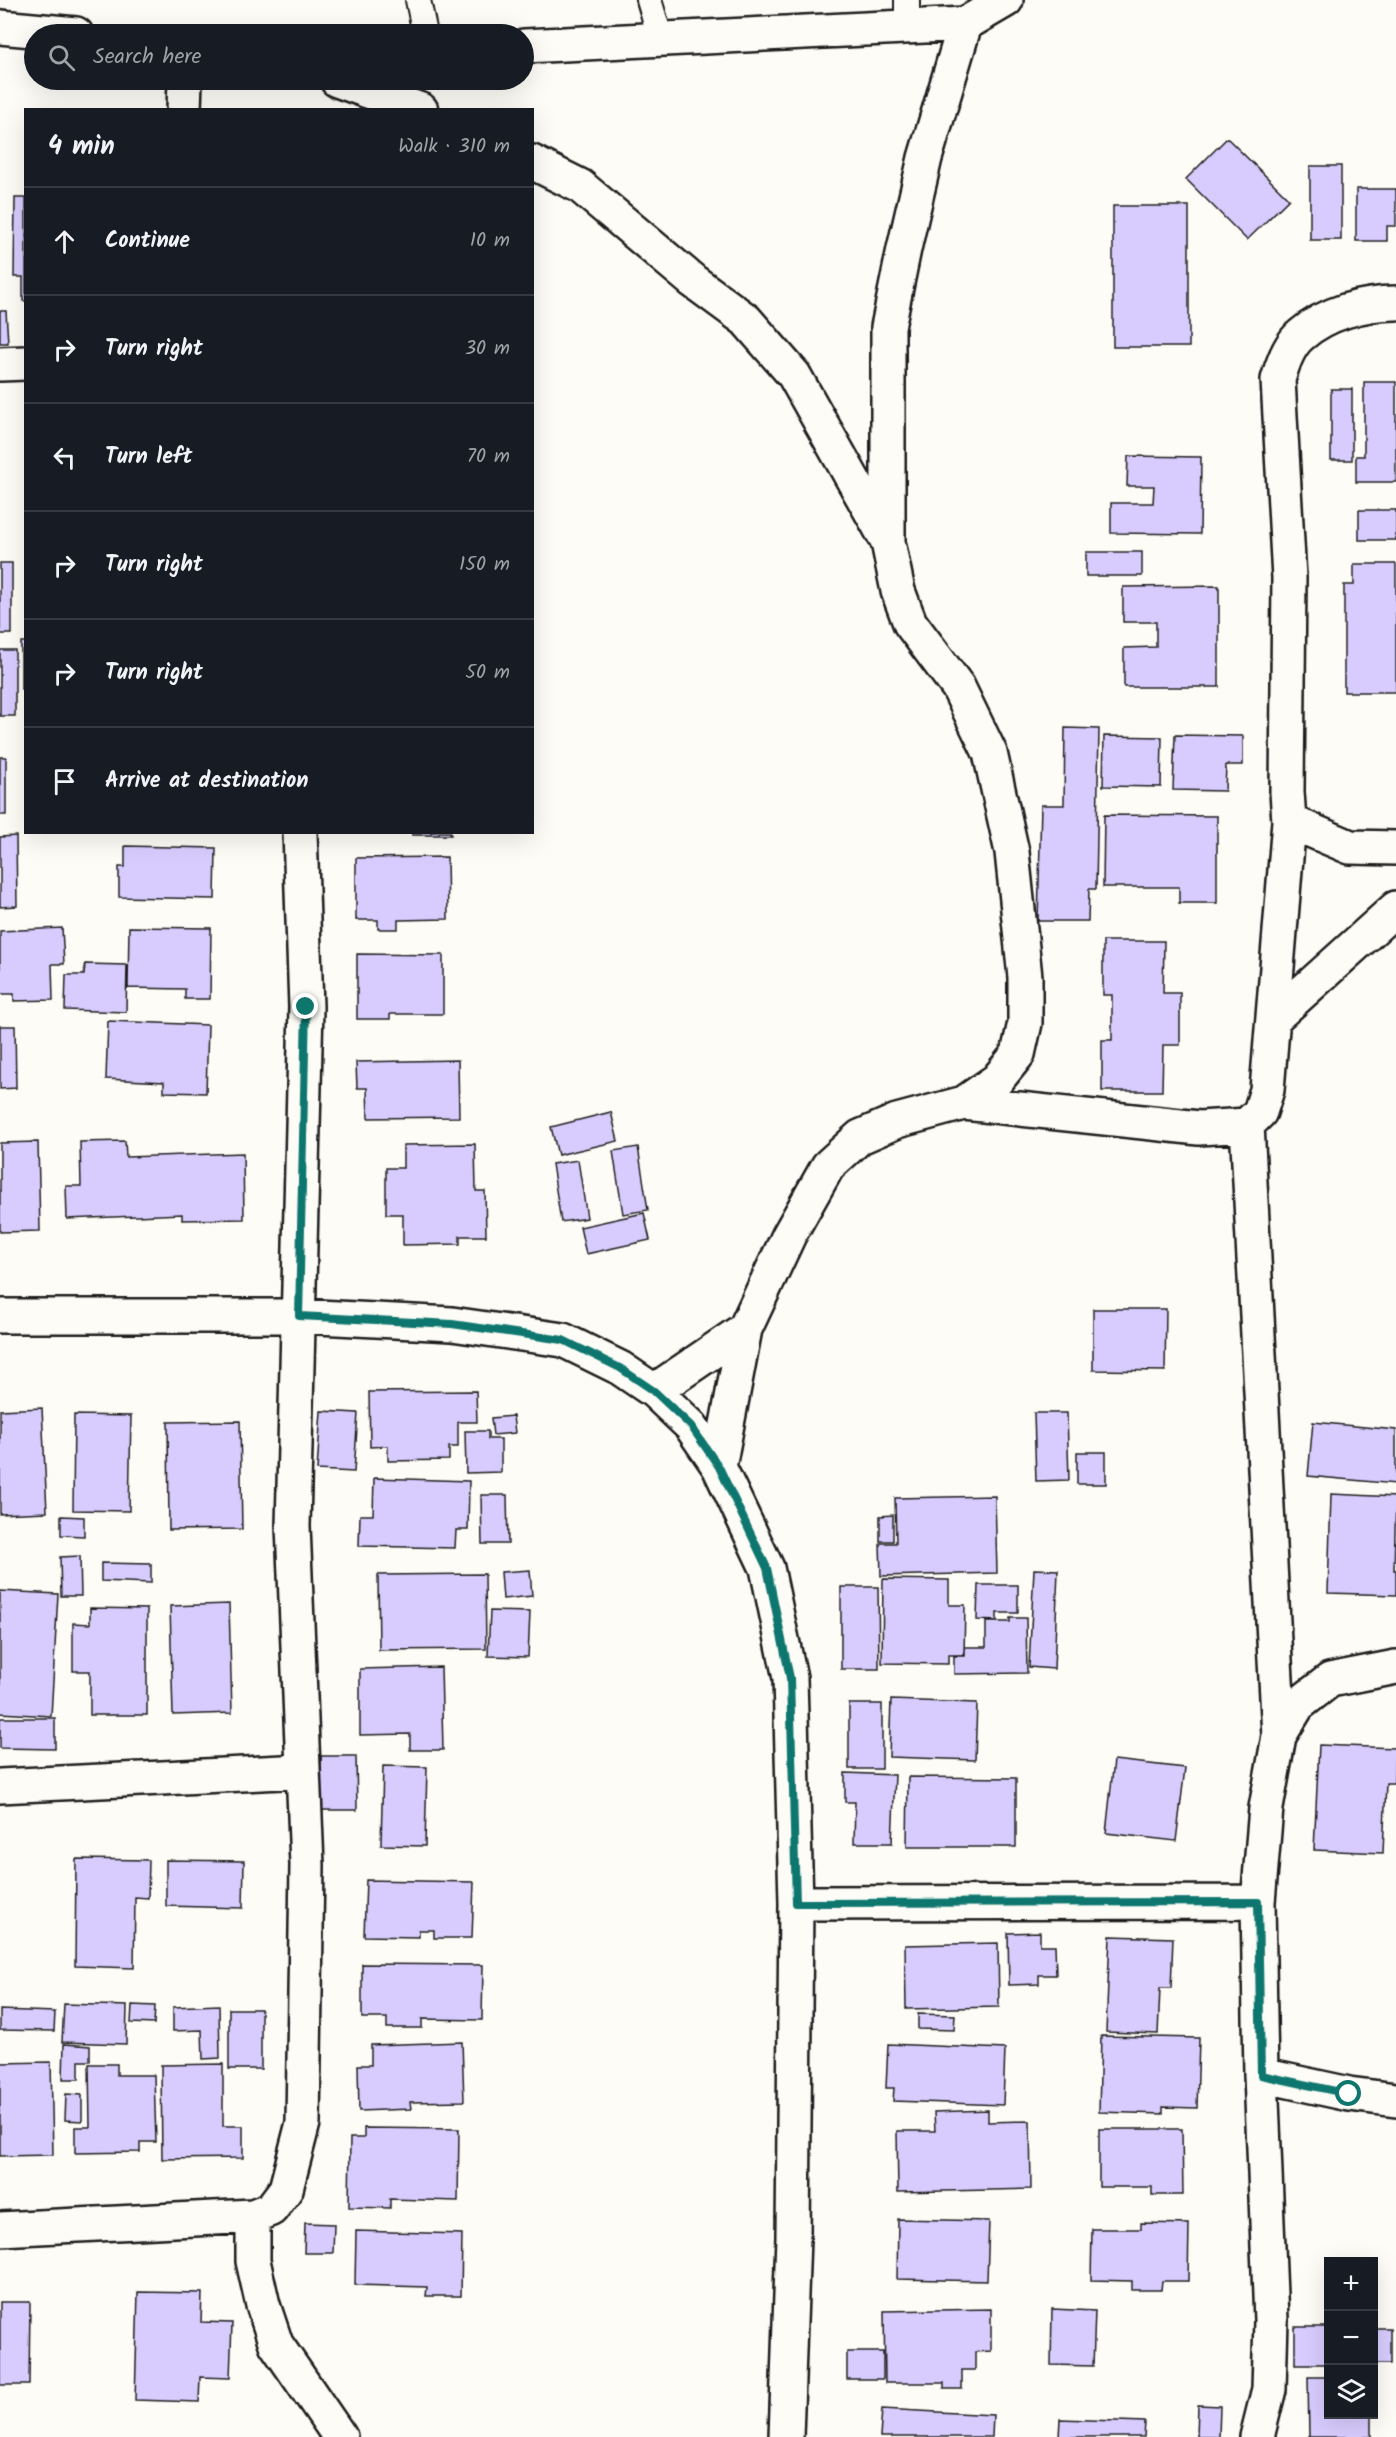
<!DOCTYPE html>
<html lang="en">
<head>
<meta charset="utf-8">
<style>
	:root { --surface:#171b24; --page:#242831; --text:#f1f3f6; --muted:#9ea1a6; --line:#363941 }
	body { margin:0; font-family:Kalam,sans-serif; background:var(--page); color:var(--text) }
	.controls { position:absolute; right:18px; bottom:18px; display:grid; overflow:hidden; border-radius:0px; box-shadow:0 6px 24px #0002 }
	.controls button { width:54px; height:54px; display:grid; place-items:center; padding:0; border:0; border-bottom:2px solid var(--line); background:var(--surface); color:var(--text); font:30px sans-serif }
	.stop { position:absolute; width:18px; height:18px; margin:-14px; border:4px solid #0f766e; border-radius:50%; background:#fff }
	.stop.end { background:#0f766e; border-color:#fff; box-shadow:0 2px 6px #0008 }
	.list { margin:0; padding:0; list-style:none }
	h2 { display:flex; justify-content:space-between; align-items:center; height:78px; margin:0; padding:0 24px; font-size:26px }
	h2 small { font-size:20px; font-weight:400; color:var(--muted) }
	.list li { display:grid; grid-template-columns:39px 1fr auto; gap:18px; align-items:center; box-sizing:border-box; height:108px; padding:0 24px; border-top:2px solid var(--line) }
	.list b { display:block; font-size:22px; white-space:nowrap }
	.list em { font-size:20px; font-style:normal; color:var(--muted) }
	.icon { flex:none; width:33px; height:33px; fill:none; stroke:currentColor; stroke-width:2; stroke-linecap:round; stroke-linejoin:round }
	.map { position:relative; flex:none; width:1396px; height:2437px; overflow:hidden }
	.search { position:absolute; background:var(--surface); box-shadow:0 6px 24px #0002; left:24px; top:24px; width:510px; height:66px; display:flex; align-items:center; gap:15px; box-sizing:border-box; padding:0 21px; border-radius:33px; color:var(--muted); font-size:22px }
	.panel { position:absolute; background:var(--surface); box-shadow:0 6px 24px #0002; left:24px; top:108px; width:510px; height:726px; border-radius:0px }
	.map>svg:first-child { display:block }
	.building { fill:#d8ccfe; stroke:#1c1c1c; stroke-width:1.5 }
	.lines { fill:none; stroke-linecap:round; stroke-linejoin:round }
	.service-casing { stroke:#1c1c1c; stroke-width:28 }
	.minor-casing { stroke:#1c1c1c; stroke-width:38 }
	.service { stroke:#fdfcf7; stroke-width:24 }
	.minor { stroke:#fdfcf7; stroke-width:33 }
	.route { stroke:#0f766e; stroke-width:8 }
</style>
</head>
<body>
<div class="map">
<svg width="1396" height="2437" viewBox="0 0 1396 2437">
	<rect width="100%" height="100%" fill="#fdfcf7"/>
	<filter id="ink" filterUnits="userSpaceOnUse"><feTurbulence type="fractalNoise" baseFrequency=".0167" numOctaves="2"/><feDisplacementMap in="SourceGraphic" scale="12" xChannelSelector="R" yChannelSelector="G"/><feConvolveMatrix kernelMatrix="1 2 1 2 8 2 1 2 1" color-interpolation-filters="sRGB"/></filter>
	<g filter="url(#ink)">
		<!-- building -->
		<path class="building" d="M1227 138 1289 199 1247 240 1186 179Z
			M1310 166H1341V240H1310Z
			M1356 189H1396V226H1387V241H1356Z
			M15 198H26V301H23V277H14Z
			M1113 206H1189V347H1113Z
			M0 311H6L8 343H0Z
			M1364 382H1396V482H1356V456H1364Z
			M1331 389H1352V460H1331Z
			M1128 456 1201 457 1200 534 1111 533V503H1153L1154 486H1127Z
			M1359 510H1396V540H1359Z
			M1086 552H1142V576H1086Z
			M0 563H12V634H0Z
			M1354 564H1396V692H1344V585H1354Z
			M1219 586V687H1124V648L1156 647V622H1123V587Z
			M21 642H26V689H21Z
			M0 650H15V716H0Z
			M1065 728 1099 729 1096 889H1089L1088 921H1038L1041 805H1064Z
			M1175 735 1243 736V765H1226L1225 791 1173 790Z
			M1104 736 1162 737 1161 787 1103 786Z
			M0 757H6V815H0Z
			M1104 815 1217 816V903H1179V887H1103Z
			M412 832H451V835H412Z
			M16 836 17 906 0 907V837Z
			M125 846 216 848 215 899 119 897V867H125Z
			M447 857 448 919 398 920V929H378V920H356V858Z
			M129 927 211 928 210 999H185V989L128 988Z
			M62 928 64 964H52L53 1000 14 1001V994H0V931Z
			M1103 941H1164L1163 993H1180V1045H1163L1162 1091H1102V1040H1112V995H1103Z
			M357 954 443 955V1014H390V1019H357Z
			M85 964 127 965 126 1012 65 1010 66 975H84Z
			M108 1021 208 1025 206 1093 164 1092V1082L106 1079Z
			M0 1026H15L16 1088 0 1089Z
			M458 1060 459 1117 368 1118 367 1088H357L356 1062Z
			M611 1112 618 1141 558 1155 551 1127Z
			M125 1141 126 1157 243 1153 244 1219 182 1220V1214L67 1219 66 1186H81L80 1142Z
			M38 1142 40 1231 0 1232V1143Z
			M475 1144 476 1191H485L486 1236H460V1244L403 1245V1214H386V1168H403V1145Z
			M638 1147 648 1210 623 1214 613 1151Z
			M578 1160 587 1218 561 1222 552 1164Z
			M644 1213 650 1240 586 1254 580 1227Z
			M1093 1309H1166L1165 1371 1093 1370Z
			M476 1391 477 1422H458V1447H449V1460L388 1461V1446L370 1447 369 1392Z
			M42 1408 47 1512 0 1514V1410Z
			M321 1411 358 1413 354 1472 317 1470Z
			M1034 1413H1067L1069 1480 1036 1481Z
			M74 1415 131 1416 129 1511 73 1510Z
			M513 1416 515 1433 493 1435 491 1418Z
			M240 1421 242 1529 169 1530 168 1422Z
			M1313 1422 1396 1430V1484L1308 1476Z
			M465 1431H488V1439H501V1472L466 1473Z
			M1077 1452H1106V1484H1077Z
			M374 1478 469 1481 468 1530H456L455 1548 359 1546 360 1515H373Z
			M1331 1494 1396 1497 1394 1570H1396V1595L1328 1593Z
			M481 1495H507L508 1544H482Z
			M995 1496 997 1573 881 1576 880 1543H896L895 1498Z
			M893 1515V1541H880V1516Z
			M61 1516 84 1517V1536L61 1535Z
			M80 1556 81 1596H61L60 1557Z
			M101 1563 151 1564V1583L101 1581Z
			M1034 1569 1058 1570 1054 1669 1029 1667Z
			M530 1570 532 1596 503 1599 501 1572Z
			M485 1574 486 1649 379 1650 378 1575Z
			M883 1579 949 1580V1605H965L964 1655H948V1664L882 1663Z
			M978 1585H1018V1613H997V1621L977 1620Z
			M841 1587H878L879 1669H841Z
			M0 1591 58 1594 51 1716 0 1713Z
			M229 1604 232 1713 173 1715 170 1606Z
			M90 1608 147 1609V1715H90V1671H73V1623L90 1624Z
			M490 1611 530 1612 528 1657 488 1656Z
			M1010 1618H1026L1027 1673 954 1674V1656H965V1647H986V1622H1010Z
			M441 1667 443 1750H410V1734L360 1735V1669Z
			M891 1700 977 1703 975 1760 889 1757Z
			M849 1704H882V1769H849Z
			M0 1718H55V1749L0 1748Z
			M1319 1745 1395 1748 1394 1783H1386L1383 1853 1314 1850Z
			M321 1756H356L357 1810H321Z
			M1114 1760 1185 1768 1176 1841 1106 1833Z
			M383 1766 427 1767 425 1846 381 1845Z
			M845 1773 895 1775 892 1843H854L855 1802H845Z
			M908 1777 1016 1778V1847H907Z
			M76 1859 149 1860 148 1898 135 1897 134 1968 75 1966Z
			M166 1860 244 1861 243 1908 166 1906Z
			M366 1880 474 1882 472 1938H434V1930H419V1937L364 1936Z
			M1040 1932V1945H1055L1056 1975H1039V1984L1009 1985 1008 1933Z
			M1110 1936 1173 1938 1171 1988H1160L1158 2034 1106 2032Z
			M998 1943 999 2007 906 2009 905 1945Z
			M362 1964 483 1965 482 2020 422 2019V2028H387V2018H362Z
			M64 2004 127 2006 126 2044 62 2042Z
			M132 2005 155 2006 154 2024 131 2023Z
			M219 2005 220 2058 203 2059 202 2030 173 2031V2007Z
			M229 2009H261V2069H229Z
			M0 2010 55 2012 54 2031 0 2030Z
			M918 2014 955 2015 954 2030 918 2029Z
			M1101 2036 1199 2038 1197 2108 1163 2107V2114L1099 2112Z
			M462 2042 464 2101 410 2102 411 2109 359 2111 358 2065H371V2045Z
			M64 2044 90 2046V2061H79V2079H63Z
			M888 2044 1005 2049 1003 2105 893 2101 894 2088H886Z
			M51 2062 53 2155 0 2156V2063Z
			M89 2064H117V2075H154L156 2142H140V2152L75 2153V2127H90Z
			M223 2064V2126H243V2158L162 2159 161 2065Z
			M66 2094 82 2095V2121L65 2120Z
			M988 2110V2122L1030 2121 1031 2189 898 2192 897 2131H935L934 2112Z
			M364 2128 459 2129 458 2201 390 2199V2208L349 2207 350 2138H364Z
			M1099 2129H1182L1183 2195H1152V2187H1099Z
			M898 2219 989 2221 987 2281 897 2279Z
			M305 2223 334 2224 333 2253H304Z
			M1141 2223 1189 2224 1188 2281H1162L1161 2290H1132V2281L1091 2280 1092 2229H1141Z
			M356 2231 462 2234 461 2296H426L427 2287 355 2285Z
			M138 2292 202 2293 201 2322 232 2323 230 2378 200 2377 199 2402 135 2400Z
			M0 2302H30L29 2385H0Z
			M991 2309V2351L975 2352V2370H962V2389H944V2383H885L884 2311Z
			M1052 2309 1095 2311 1093 2366 1051 2365Z
			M1295 2327H1328V2364H1295Z
			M1374 2328H1390V2364H1374Z
			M847 2352H883V2379H847Z
			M1308 2377H1328V2414H1371V2437H1309Z
			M1198 2405 1220 2406 1219 2437H1197Z
			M882 2409 993 2415 992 2437H880Z
			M1060 2419 1145 2422 1144 2437H1059Z"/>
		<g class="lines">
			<!-- service casing -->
			<g class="service-casing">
				<path id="service" d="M418 0 425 34
					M649 0 661 40
					M907 0V27"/>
			</g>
			<!-- minor casing -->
			<g class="minor-casing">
				<path id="minor" d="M0 27 76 34
					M524 46 965 24 1006 0
					M337 80 421 110
					M184 110 185 80
					M532 162 580 186 693 281 746 320 794 375 887 540
					M0 364 26 363
					M1289 821 1350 847 1396 848
					M1273 1019 1396 908
					M964 1103 997 1080 1018 1054 1025 1023V977L1012 852 990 753 958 687 910 623 898 591 888 542V327L904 249 925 158 965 24
					M1247 1125 1279 1736
					M0 1316H299L452 1324 563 1340 620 1368 654 1391 691 1426 719 1467 767 1568 790 1678 796 1903 793 2237 786 2437
					M654 1391 745 1329
					M719 1467 745 1329 789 1235 828 1166 860 1137 897 1121 964 1103 1199 1128 1247 1125 1260 1112 1267 1090 1289 821 1287 792 1289 578 1278 380C1282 365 1289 345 1301 335 1326 313 1363 303 1396 303
					M0 1786 303 1771
					M796 1903 1258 1902
					M1261 2075 1349 2094 1396 2100
					M253 2216V2261L263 2305 276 2344 340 2437
					M0 2229 253 2216 271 2209 286 2189 303 2123 307 1865 293 1526 306 1007 300 832
					M1257 2437 1269 2389 1271 2320 1261 2075 1258 1902 1266 1808 1279 1736 1298 1705 1330 1680 1396 1667"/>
			</g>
			<!-- service -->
			<use href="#service" class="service"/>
			<!-- minor -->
			<use href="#minor" class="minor"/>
		</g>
	</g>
	<g class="lines" filter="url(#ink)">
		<!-- route -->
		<path class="route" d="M306 1007 299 1316 452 1324 563 1340 620 1368 654 1391 691 1426 719 1467 767 1568 790 1678 796 1903 1258 1902 1261 2075 1349 2094"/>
	</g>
</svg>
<div class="controls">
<button>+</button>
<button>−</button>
<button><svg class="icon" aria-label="layers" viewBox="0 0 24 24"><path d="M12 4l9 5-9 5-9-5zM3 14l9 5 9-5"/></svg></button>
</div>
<div class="stop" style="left:1349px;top:2094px"></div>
<div class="stop end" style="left:306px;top:1007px"></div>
<div class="search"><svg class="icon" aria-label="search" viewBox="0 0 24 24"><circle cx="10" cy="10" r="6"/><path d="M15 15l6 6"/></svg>Search here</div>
<section class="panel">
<h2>4 min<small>Walk · 310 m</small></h2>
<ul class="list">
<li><svg class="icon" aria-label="ahead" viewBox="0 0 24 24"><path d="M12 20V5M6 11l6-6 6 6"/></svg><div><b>Continue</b></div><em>10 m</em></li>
<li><svg class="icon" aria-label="right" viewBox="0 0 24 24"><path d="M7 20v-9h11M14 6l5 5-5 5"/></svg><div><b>Turn right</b></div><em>30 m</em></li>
<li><svg class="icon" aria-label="left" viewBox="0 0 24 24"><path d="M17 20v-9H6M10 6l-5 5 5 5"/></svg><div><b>Turn left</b></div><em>70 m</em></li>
<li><svg class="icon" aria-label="right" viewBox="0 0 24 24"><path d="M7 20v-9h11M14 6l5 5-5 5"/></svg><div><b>Turn right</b></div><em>150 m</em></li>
<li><svg class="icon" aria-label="right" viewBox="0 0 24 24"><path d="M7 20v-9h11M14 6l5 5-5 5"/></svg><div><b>Turn right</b></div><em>50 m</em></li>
<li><svg class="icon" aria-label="arrive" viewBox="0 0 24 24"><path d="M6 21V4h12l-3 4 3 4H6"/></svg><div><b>Arrive at destination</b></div></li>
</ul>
</section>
</div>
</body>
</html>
